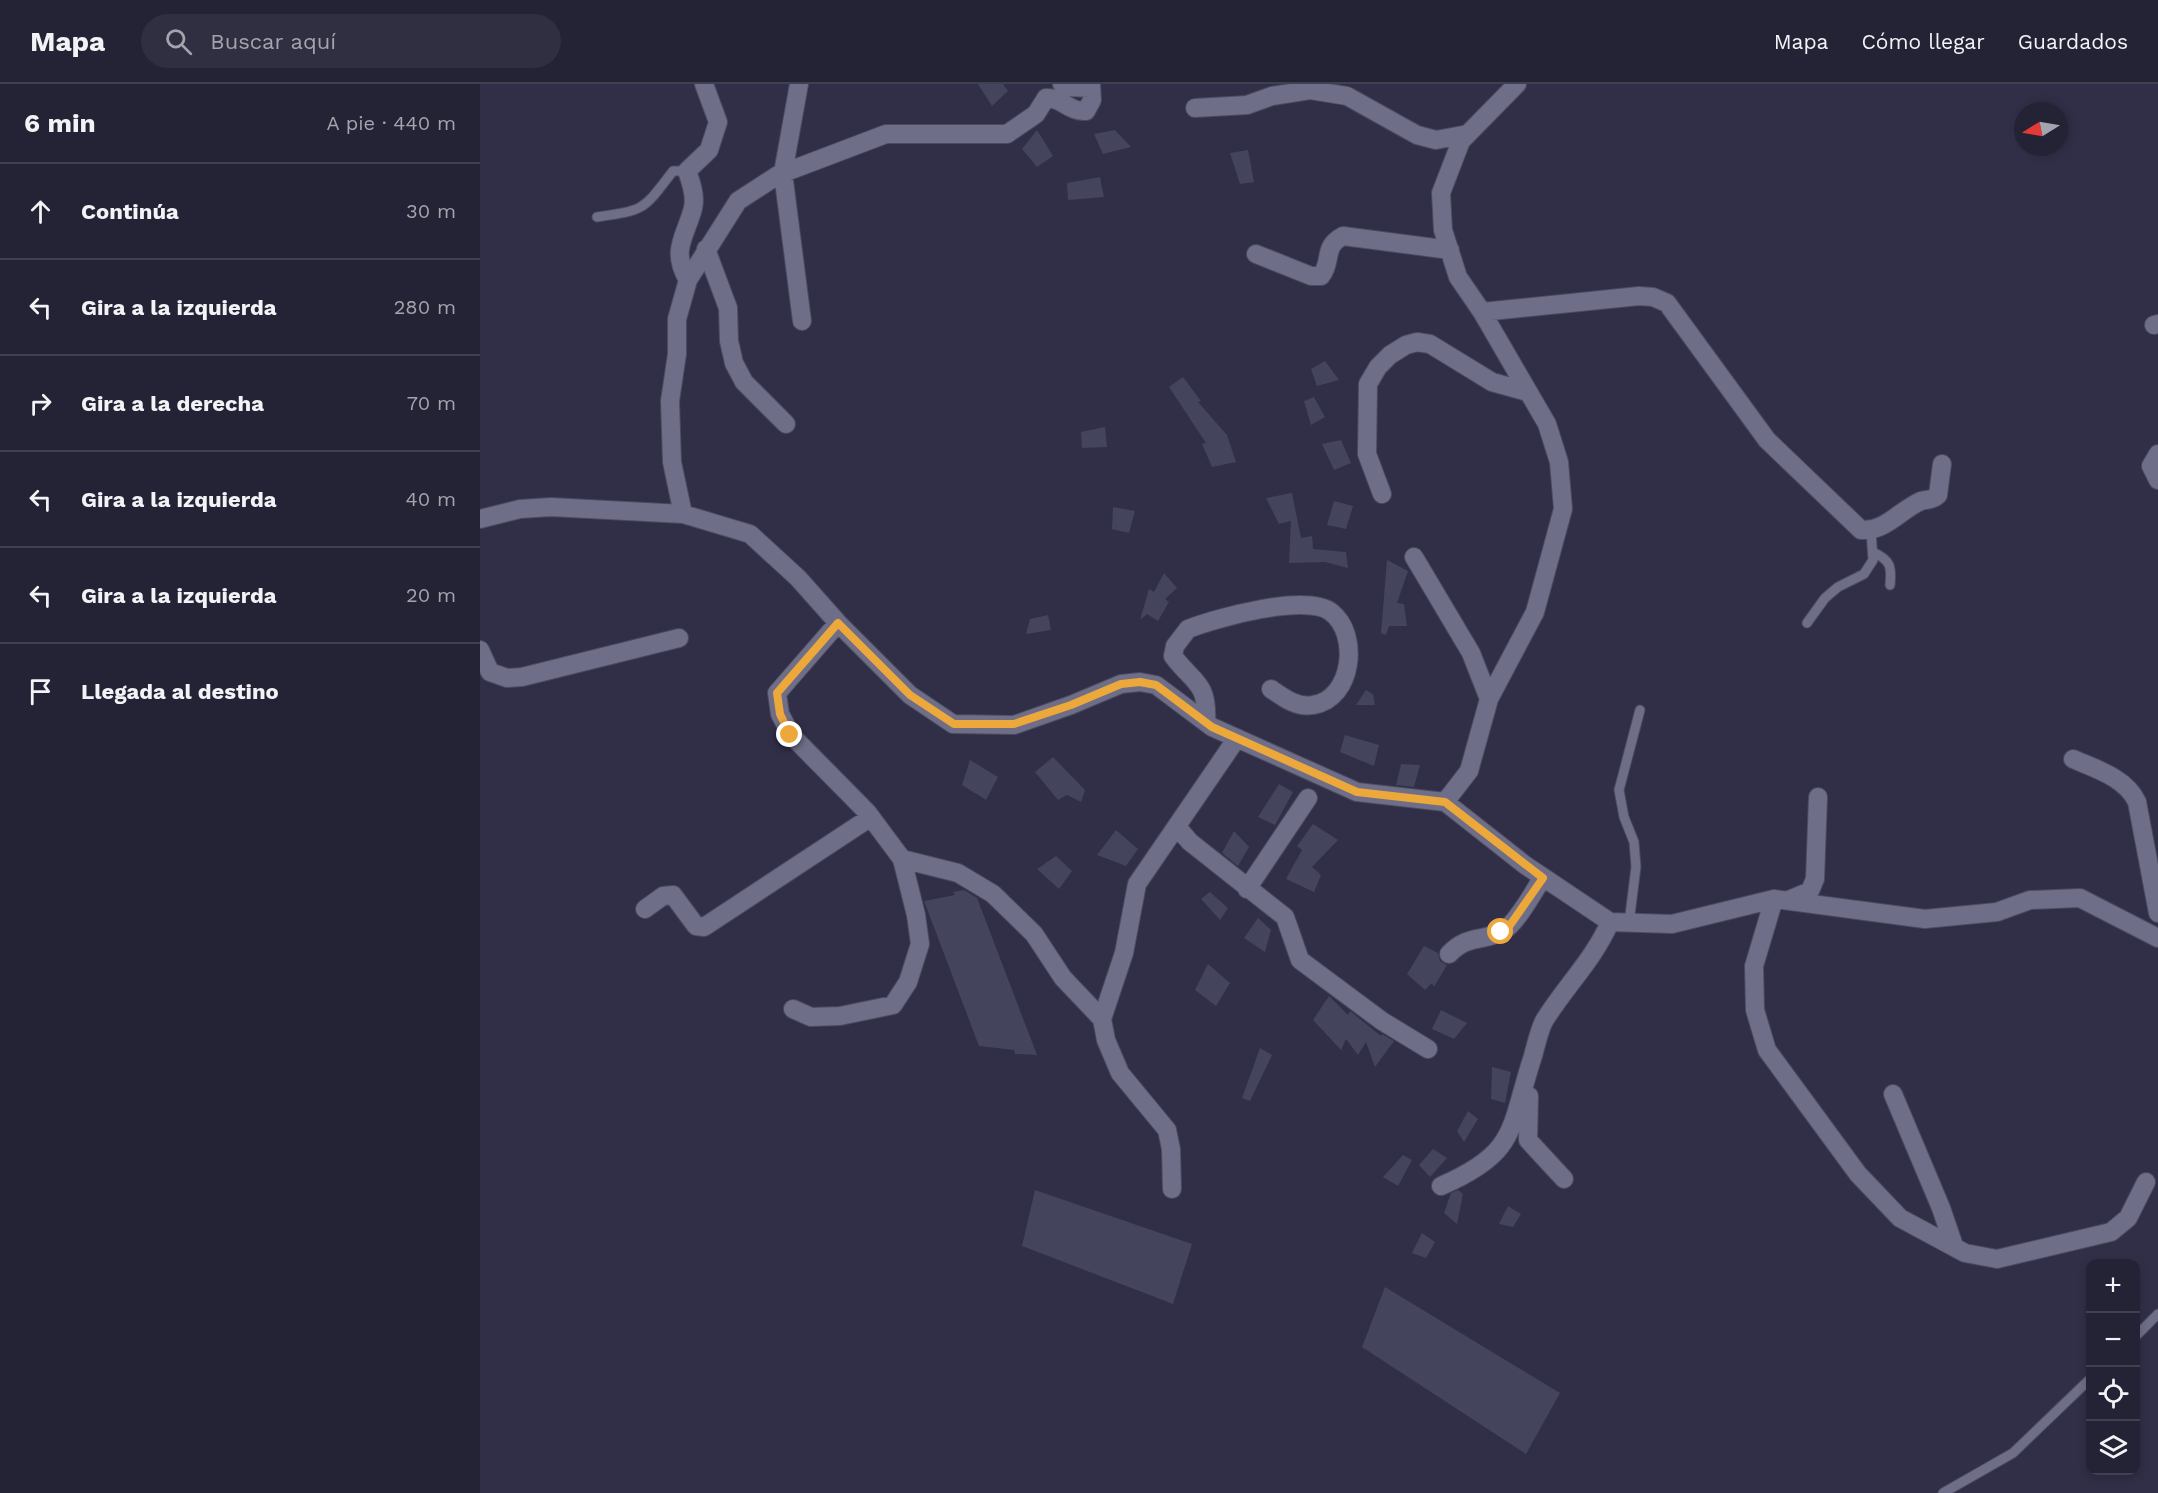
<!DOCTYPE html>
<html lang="es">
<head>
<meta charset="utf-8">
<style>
	:root { --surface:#242335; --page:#302f41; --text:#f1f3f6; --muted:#a3a4ad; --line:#414050 }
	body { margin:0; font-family:"Work Sans",sans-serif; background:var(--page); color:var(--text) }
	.controls { position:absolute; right:18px; bottom:18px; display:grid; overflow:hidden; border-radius:12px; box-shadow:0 3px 9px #0003 }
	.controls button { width:54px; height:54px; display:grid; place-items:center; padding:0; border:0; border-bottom:2px solid var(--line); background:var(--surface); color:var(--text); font:30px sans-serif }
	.compass { position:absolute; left:1534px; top:18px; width:54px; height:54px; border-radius:50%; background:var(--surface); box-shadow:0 3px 9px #0003; rotate:259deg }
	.stop { position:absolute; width:18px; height:18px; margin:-14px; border:4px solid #eda83b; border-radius:50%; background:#fff }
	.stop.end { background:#eda83b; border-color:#fff; box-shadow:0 2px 6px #0008 }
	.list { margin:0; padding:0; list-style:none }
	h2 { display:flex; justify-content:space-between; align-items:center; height:78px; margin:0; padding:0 24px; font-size:26px }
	h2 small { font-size:20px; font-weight:400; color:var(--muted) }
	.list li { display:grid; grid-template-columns:39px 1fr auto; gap:18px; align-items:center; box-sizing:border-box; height:96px; padding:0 24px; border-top:2px solid var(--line) }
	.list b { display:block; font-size:22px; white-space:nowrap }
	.list em { font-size:20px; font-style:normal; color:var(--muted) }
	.icon { flex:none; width:33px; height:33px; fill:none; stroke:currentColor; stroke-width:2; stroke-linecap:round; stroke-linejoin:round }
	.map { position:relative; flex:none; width:1678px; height:1409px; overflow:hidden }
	header { display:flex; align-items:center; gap:36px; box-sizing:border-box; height:84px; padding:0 30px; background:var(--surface); border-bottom:2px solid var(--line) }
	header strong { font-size:28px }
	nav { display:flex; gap:33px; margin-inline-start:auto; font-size:21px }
	.search { width:420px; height:54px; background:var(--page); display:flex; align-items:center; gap:15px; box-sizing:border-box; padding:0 21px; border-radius:33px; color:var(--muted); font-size:22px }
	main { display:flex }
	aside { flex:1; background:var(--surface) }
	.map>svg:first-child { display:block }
	.building { fill:#44445c }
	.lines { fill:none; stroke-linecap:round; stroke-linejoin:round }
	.lane-casing { stroke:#4c4b5e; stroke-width:11 }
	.street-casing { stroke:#4c4b5e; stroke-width:20 }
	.lane { stroke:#6e6e89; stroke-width:9 }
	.street { stroke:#6e6e89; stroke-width:18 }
	.route { stroke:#eda83b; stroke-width:8 }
</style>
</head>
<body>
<header>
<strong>Mapa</strong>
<div class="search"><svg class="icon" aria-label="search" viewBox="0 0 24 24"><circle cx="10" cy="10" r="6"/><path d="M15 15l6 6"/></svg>Buscar aquí</div>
<nav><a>Mapa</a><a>Cómo llegar</a><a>Guardados</a></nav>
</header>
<main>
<aside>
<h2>6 min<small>A pie · 440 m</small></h2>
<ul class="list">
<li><svg class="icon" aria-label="ahead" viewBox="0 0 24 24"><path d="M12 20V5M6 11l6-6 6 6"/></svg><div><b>Continúa</b></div><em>30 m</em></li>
<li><svg class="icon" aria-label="left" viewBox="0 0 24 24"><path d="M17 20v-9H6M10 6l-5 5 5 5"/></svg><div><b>Gira a la izquierda</b></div><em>280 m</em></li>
<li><svg class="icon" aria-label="right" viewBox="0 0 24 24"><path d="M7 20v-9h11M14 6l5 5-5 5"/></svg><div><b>Gira a la derecha</b></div><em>70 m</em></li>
<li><svg class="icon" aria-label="left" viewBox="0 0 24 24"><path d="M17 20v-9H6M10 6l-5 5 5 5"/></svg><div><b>Gira a la izquierda</b></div><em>40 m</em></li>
<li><svg class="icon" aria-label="left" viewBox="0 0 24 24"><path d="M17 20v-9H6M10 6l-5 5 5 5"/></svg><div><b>Gira a la izquierda</b></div><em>20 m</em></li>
<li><svg class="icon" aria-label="arrive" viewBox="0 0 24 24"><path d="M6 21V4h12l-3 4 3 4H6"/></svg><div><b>Llegada al destino</b></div></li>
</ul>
</aside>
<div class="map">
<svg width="1678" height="1409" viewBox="0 0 1678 1409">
	<rect width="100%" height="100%" fill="#302f47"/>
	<!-- building -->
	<path class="building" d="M498 0H523L528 7 512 22Z
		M557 46 573 72 557 83 542 65Z
		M635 46 651 63 623 70 614 50Z
		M768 66 774 98 760 100 750 69Z
		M620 93 624 113 588 116 587 99Z
		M845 277 859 296 837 302 831 285Z
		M703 293 721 317 718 318 747 351 756 378 732 383 722 360 726 359 689 303Z
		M834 313 845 333 831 341 824 317Z
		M625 343 627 363 602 364 601 348Z
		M861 356 871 379 854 386 842 360Z
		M812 409 821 454 832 452 833 465 866 468 868 484 845 478 809 479 811 437 799 440 786 414Z
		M854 417 873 422 866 445 847 441Z
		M633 423 655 427 649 449 632 445Z
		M907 476 928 487 917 519 924 520 927 542H909L906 551 901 549Z
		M684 489 697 504 685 515 689 518 678 537 667 530 660 536 669 505 674 508Z
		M568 531 571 546 546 550 550 535Z
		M886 606 893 610 895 621H876Z
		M865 651 899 661 894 682 860 668Z
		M573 673 605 706 601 718 587 711 578 716 555 688Z
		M490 676 518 693 506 716 482 701Z
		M921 680 940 681 934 703 916 701Z
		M799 700 813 708 795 741 778 733Z
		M833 740 858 756 832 783 841 791 834 808 806 795 822 766 817 762Z
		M636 746 658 765 646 782 617 771Z
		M754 747 769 763 758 782 742 769Z
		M576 772 592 787 579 805 557 785Z
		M484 806 497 814 557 971 535 970 534 966 499 962 444 817 475 811 473 808Z
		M730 808 748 824 740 836 721 815Z
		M778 834 791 846 785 868 764 854Z
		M944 862 958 869 960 877 967 881 954 903 952 899 945 906 927 890Z
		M728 880 750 899 736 922 715 906Z
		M849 912 868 931 870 927 901 952 902 950 914 957 895 983 886 958 878 971 866 955 861 966 833 936Z
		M961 926 987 939 974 955 952 945Z
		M780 964 792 971 770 1017 762 1014Z
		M1012 983 1031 988 1025 1019 1011 1015Z
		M988 1027 998 1035 984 1058 977 1047Z
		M953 1065 967 1074 950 1093 939 1081Z
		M923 1071 932 1076 918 1102 903 1093Z
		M555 1106 712 1160 693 1220 542 1162Z
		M978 1106 983 1110 977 1140 964 1129 971 1109Z
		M1028 1122 1041 1130 1033 1143 1019 1140Z
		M942 1149 955 1158 946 1174 932 1169Z
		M905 1203 1080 1309 1046 1370 882 1263Z"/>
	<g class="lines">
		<!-- lane casing -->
		<g class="lane-casing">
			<path id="lane" d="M117 133C166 126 163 126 193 87H207
				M1393 468C1410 476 1412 482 1410 501
				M1327 539 1345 514 1358 503 1384 490 1393 476 1391 447
				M1149 839 1156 783 1154 758 1144 733 1139 706 1160 626
				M1656 1252 1678 1230
				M1463 1409 1533 1369 1610 1295"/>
		</g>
		<!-- street casing -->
		<g class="street-casing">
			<path id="street" d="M319 0 303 89 322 237
				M582 0 588 3 611 4
				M715 24 767 21 792 12 830 6 867 12 937 51 956 56 988 50
				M226 165 248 224 249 257 254 279 264 298 306 340
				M776 170 831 192H841C853 177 842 163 863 152L970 166
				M208 196C190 166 206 152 213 124 216 112 211 98 207 87L229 66 238 38 224 0
				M1002 228 1159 212 1173 213 1187 219 1287 356 1381 446C1405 448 1420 426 1441 417 1448 415 1452 417 1458 411L1462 380
				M1674 241 1678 240
				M1678 370 1671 382 1678 396
				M902 410 887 370 888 300 898 283 910 271 926 261 937 258 950 260 1012 298 1048 308
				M203 430 192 378 190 317 197 270V235L208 196 258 117 298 91 406 50H527L556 30 566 14C582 13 588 28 606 27L612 16 611 0
				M0 435 40 425 71 423 203 430 270 450 318 494 358 539 430 611 473 640 534 641 591 621 641 600 660 598 676 601 732 643 877 708 965 718 1045 781 1130 838 1192 840 1294 815 1445 835 1517 828 1550 816 1600 814 1678 854
				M934 473 991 569 1009 615
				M0 566 10 588 27 594 42 593 199 554
				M726 638C728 598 714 600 693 572L695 562 708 545C736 534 826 509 851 528 880 550 873 615 833 621 817 624 804 614 791 605
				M1593 675C1616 685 1646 694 1657 718L1678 829
				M965 718 989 687 1009 615 1055 528 1083 425 1079 378 1067 340 1002 228 978 193 963 146 961 109 981 57 1037 0
				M697 743 710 758 805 833 820 876 902 937 948 965
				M422 775 478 789 513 810 554 850 583 894 622 935 626 956 640 989 687 1046 691 1065 692 1105
				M767 805 828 714
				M1294 815 1274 882 1275 926 1287 966 1378 1090 1420 1134 1485 1169 1517 1175 1631 1148 1648 1134 1666 1098
				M1309 816 1330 807 1335 795 1338 713
				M165 825 183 812 193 811 216 842 224 843 391 733
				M969 870C988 850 1003 858 1023 847 1037 839 1054 807 1063 793
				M313 925 331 933 360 932 413 921 428 898 440 860 436 831 422 775 387 728 311 651 300 630 297 609 358 539
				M622 935 644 869 657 800 757 654
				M1413 1010 1461 1124 1474 1162
				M1049 1012 1048 1056 1084 1095
				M961 1102C1039 1068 1029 1045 1053 972 1056 961 1059 947 1064 937 1085 903 1114 875 1130 838"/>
		</g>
		<!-- lane -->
		<use href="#lane" class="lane"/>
		<!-- street -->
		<use href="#street" class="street"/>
	</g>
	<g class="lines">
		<!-- route -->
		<path class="route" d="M310 651 300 630 297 609 358 539 430 611 474 640H534L591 621 641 600 660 598 676 601 732 643 877 708 965 718 1063 794 1028 844 1021 848"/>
	</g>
</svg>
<div class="controls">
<button>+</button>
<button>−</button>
<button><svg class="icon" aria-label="locate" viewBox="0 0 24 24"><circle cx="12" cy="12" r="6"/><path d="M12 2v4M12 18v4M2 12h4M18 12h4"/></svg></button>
<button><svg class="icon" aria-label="layers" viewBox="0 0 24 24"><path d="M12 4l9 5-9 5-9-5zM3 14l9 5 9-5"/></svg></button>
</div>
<svg class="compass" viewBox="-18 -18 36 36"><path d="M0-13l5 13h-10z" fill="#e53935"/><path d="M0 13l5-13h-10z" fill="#a3a4ad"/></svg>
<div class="stop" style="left:1021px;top:848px"></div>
<div class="stop end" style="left:310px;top:651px"></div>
</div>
</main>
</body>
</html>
